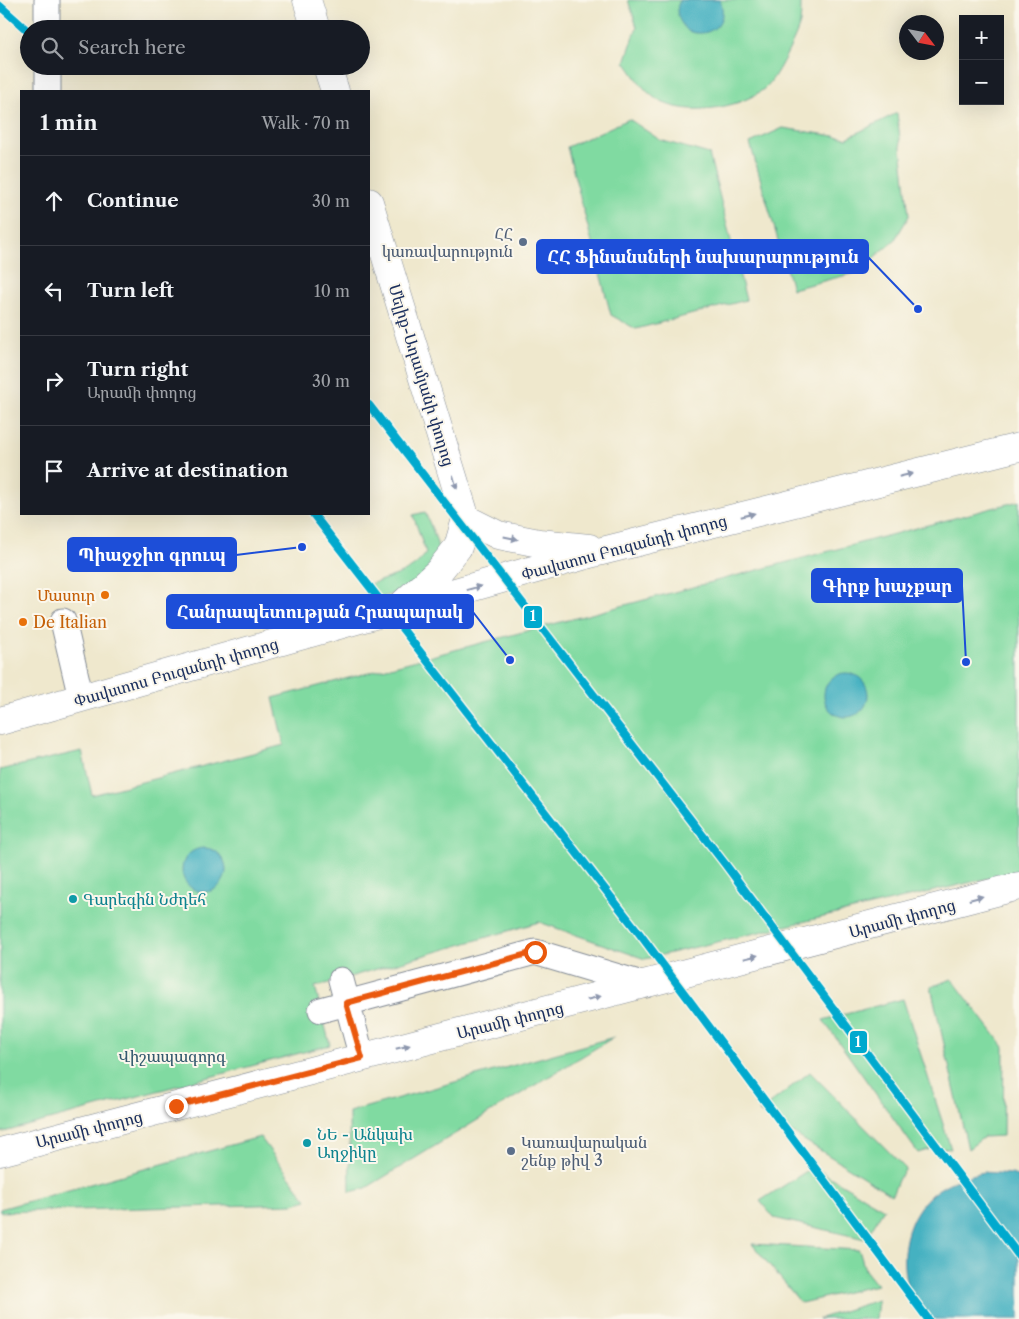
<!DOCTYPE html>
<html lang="en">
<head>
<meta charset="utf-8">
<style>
	:root { --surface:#171b24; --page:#242831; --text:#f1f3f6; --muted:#9ea1a6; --line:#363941 }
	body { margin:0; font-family:"Libre Caslon Text","Noto Serif Armenian",serif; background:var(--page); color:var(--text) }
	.controls { position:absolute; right:15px; top:15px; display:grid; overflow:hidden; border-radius:0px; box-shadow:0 5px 20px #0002 }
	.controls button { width:45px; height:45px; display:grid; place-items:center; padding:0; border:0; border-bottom:1px solid var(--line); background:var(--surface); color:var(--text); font:25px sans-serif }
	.compass { position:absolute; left:899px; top:15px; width:45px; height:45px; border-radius:50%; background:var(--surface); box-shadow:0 5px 20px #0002; rotate:122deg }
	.stop { position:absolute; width:15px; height:15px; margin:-11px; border:4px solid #ea580c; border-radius:50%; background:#fff }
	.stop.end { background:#ea580c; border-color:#fff; box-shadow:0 1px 5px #0008 }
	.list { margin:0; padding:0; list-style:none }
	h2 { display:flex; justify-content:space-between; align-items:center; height:65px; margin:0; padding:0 20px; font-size:21px }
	h2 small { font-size:16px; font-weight:400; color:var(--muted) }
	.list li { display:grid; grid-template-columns:32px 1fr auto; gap:15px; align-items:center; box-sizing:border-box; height:90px; padding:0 20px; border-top:1px solid var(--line) }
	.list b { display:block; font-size:19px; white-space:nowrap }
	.list p { margin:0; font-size:16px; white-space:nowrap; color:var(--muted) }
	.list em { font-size:16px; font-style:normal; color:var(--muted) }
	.icon { flex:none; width:28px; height:28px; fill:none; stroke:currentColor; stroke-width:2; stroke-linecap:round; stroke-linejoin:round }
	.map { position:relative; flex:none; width:1019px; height:1319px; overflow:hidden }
	.search { position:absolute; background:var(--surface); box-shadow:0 5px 20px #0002; left:20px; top:20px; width:350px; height:55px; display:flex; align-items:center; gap:12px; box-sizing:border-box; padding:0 18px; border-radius:28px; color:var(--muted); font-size:19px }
	.panel { position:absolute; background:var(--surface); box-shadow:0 5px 20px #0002; left:20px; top:90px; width:350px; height:425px; border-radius:0px }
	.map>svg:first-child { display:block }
	.green { fill:#80daa1; stroke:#4e8480 }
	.water { fill:#45b1c1; stroke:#307090 }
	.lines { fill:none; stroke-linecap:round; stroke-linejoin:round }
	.service-casing { stroke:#858c96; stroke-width:27 }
	.tertiary-casing { stroke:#858c96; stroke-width:29 }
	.service { stroke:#fff; stroke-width:25 }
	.tertiary { stroke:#fff; stroke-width:28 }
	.metro-1-casing { stroke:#fbf7ec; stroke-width:11 }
	.metro-1 { stroke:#00a9ce; stroke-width:8 }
	.oneway { fill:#8d97ae }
	.route { stroke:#ea580c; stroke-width:6 }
	.service-dot { fill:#5c6f8a; stroke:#fbf7ec; stroke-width:2 }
	.food-dot { fill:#e8710a; stroke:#fbf7ec; stroke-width:2 }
	.culture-dot { fill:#0f9aa8; stroke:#fbf7ec; stroke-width:2 }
	.labels { text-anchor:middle; stroke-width:4; stroke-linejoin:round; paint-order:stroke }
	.service-label { font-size:16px; fill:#4e5e75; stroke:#fbf7ec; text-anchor:end }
	.street-label { font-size:16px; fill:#1b2f5e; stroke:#fbf7ec }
	.food-label { font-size:16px; fill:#c56008; stroke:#fbf7ec; text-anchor:end }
	.culture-label { font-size:16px; fill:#0d838f; stroke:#fbf7ec; text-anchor:start }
	.park-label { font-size:16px; fill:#345a6f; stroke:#fbf7ec }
	.leader { fill:none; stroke:#1d4ed8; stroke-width:2 }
	.callout-dot { fill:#1d4ed8; stroke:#fbf7ec; stroke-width:2 }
	.callout { fill:#1d4ed8; stroke:#1d4ed8; stroke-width:2 }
	.callout-label { font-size:18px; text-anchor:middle; font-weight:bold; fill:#fff }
	.line-badge { stroke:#fbf7ec; stroke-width:2 }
	.badge-label { font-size:14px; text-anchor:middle; font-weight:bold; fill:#fff }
</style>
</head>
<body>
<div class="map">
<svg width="1019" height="1319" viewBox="0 0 1019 1319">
	<rect width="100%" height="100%" fill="#fbf7ec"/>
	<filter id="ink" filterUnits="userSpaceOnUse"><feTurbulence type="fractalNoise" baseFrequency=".02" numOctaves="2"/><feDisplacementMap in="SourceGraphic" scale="10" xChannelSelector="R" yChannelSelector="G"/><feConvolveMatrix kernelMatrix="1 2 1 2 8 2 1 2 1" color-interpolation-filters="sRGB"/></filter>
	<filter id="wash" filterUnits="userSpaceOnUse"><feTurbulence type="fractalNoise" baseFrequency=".0096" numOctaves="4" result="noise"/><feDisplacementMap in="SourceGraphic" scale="20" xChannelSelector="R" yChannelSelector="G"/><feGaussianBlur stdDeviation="1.12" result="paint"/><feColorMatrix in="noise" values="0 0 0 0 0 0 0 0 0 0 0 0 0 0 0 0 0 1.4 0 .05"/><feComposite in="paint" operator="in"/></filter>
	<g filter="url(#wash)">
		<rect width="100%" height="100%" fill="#efe8cd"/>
		<!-- green -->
		<path class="green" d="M628 0H801C801 8 801 16 800 23 797 36 776 78 766 87 741 110 677 119 651 95 641 87 633 72 625 62L637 27Z
			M897 113 909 216 894 241 855 273 792 289 750 143 783 128 847 138Z
			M629 119 660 140 709 154 746 300 636 329 611 315 567 147Z
			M1019 501V871L645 959 539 922 315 987 330 1045 0 1133V770L82 751 92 795 284 745 273 698Z
			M425 512C429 523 437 538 438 549 440 586 394 592 368 602L364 586C386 578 413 574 426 553L413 515Z
			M952 979 1004 1047 1003 1136 984 1137 968 1149 931 987Z
			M903 999 951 1149 934 1148 918 1153 823 1020Z
			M614 1037 366 1188 350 1192 349 1112Z
			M810 1072 906 1169 899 1178 892 1195 759 1112Z
			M260 1137 307 1200 293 1204 0 1212V1209Z
			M813 1167 884 1209 865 1239 774 1218 760 1201Z
			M752 1244 859 1250 865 1270 877 1285 801 1303Z
			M878 1300 876 1319H818Z"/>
		<!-- water -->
		<path class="water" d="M680 0H720C729 23 710 39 688 31 679 22 674 12 680 0Z
			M824 695a22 22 0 1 1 44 0a22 22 0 1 1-44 0Z
			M182 870a22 22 0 1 1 44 0a22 22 0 1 1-44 0Z
			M983 1172 1012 1174 1019 1177V1319H926C922 1313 915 1307 912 1301 897 1266 902 1221 931 1195 946 1182 964 1177 983 1172Z"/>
	</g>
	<g filter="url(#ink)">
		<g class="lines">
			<!-- service casing -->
			<g class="service-casing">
				<path id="service" d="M47 0V29
					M48 66V91
					M63 621 81 698
					M341 980 362 1058
					M321 1010 535 952 645 985"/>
			</g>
			<!-- tertiary casing -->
			<g class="tertiary-casing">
				<path id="tertiary" d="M307 0 316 29
					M327 66 335 91
					M369 202 466 519 458 547 439 571 403 604
					M466 519 498 535 539 543 589 548
					M0 721 586 555 1019 447
					M0 1152 1019 886"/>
			</g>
			<!-- service -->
			<use href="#service" class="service"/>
			<!-- tertiary -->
			<use href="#tertiary" class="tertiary"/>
			<!-- metro-1 casing -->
			<g class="metro-1-casing">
				<path id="metro-1" d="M0 6 29 32
					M369 405 725 864 1019 1256
					M313 514 639 933 928 1319"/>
			</g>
			<!-- metro-1 -->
			<use href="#metro-1" class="metro-1"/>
		</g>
		<!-- one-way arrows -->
		<defs><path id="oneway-solid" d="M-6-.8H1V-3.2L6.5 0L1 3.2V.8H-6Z" transform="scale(1.25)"/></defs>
		<g class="oneway">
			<use href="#oneway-solid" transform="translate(906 475) rotate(-14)"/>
			<use href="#oneway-solid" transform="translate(455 482) rotate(73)"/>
			<use href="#oneway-solid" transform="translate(748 515) rotate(-14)"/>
			<use href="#oneway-solid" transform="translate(511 538) rotate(11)"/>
			<use href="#oneway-solid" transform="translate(474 588) rotate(-16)"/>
			<use href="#oneway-solid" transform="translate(976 898) rotate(-15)"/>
			<use href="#oneway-solid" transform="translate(751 957) rotate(-14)"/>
			<use href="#oneway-solid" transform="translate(594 998) rotate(-14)"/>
			<use href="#oneway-solid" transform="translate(403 1047) rotate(-14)"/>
		</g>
	</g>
	<g class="lines" filter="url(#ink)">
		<!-- route -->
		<path class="route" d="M176 1106 362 1058 346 1003 535 952"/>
	</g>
	<!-- markers -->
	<g class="service-dot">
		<circle cx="523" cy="242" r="5"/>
		<circle cx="511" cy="1151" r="5"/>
	</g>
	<g class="food-dot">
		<circle cx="105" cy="595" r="5"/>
		<circle cx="23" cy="622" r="5"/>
	</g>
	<g class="culture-dot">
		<circle cx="73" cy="899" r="5"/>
		<circle cx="307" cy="1143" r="5"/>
	</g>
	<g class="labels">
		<!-- service labels -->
		<g class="service-label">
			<text x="513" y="239">ՀՀ<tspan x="513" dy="18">կառավարություն</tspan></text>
			<text x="521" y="1148" text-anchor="start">Կառավարական<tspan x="521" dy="18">շենք թիվ 3</tspan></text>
		</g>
		<!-- street labels -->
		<g class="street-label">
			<text transform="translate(422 375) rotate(73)" y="6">Մելիք-Ադամյանի փողոց</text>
			<text transform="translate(624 547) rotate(-15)" y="6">Փավստոս Բուզանդի փողոց</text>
			<text transform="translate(176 672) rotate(-16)" y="6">Փավստոս Բուզանդի փողոց</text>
			<text transform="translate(902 918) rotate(-15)" y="6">Արամի փողոց</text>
			<text transform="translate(510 1020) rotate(-14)" y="6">Արամի փողոց</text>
			<text transform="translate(89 1129) rotate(-14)" y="6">Արամի փողոց</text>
		</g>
		<!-- food labels -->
		<g class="food-label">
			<text x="95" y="601">Մասուր</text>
			<text x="33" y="628" text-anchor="start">De Italian</text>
		</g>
		<!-- culture labels -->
		<g class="culture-label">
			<text x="83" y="905">Գարեգին Նժդեհ</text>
			<text x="317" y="1140">ՆԵ - Անկախ<tspan x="317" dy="18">Աղջիկը</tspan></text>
		</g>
		<!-- park labels -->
		<g class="park-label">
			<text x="172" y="1062">Վիշապագորգ</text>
		</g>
	</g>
	<!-- callouts -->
	<path class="leader" d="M918 309L868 257M302 547L236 555M966 662L962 586M510 660L473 612"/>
	<g class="callout-dot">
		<circle cx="918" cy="309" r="5"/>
		<circle cx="302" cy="547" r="5"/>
		<circle cx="966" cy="662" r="5"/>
		<circle cx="510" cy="660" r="5"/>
	</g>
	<g class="callout">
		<rect x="537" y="240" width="331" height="33" rx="5"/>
		<rect x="68" y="538" width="168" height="33" rx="5"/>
		<rect x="812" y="569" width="150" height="33" rx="5"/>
		<rect x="167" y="595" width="306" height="33" rx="5"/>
	</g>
	<g class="callout-label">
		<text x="703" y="263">ՀՀ Ֆինանսների նախարարություն</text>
		<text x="152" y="561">Պիաջջիո գրուպ</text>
		<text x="887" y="592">Գիրք խաչքար</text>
		<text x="320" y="618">Հանրապետության Հրապարակ</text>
	</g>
	<g class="line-badge">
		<rect x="523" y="605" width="20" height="24" rx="5" fill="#00a9ce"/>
		<rect x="849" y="1030" width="19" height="24" rx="5" fill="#00a9ce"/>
	</g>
	<g class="badge-label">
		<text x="533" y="621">1</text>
		<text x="858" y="1047">1</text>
	</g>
</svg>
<div class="controls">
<button>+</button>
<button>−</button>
</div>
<svg class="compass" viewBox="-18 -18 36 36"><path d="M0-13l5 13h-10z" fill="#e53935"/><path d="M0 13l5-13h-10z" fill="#9ea1a6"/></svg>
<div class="stop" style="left:535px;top:952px"></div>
<div class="stop end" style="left:176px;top:1106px"></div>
<div class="search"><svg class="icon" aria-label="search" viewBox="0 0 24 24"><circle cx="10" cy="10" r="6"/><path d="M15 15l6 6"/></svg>Search here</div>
<section class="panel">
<h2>1 min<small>Walk · 70 m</small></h2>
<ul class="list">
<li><svg class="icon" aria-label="ahead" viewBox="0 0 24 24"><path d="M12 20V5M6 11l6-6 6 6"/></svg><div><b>Continue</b></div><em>30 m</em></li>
<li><svg class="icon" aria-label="left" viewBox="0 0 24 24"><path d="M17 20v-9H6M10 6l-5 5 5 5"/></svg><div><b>Turn left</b></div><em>10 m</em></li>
<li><svg class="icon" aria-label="right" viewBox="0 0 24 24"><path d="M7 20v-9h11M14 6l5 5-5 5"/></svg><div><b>Turn right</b><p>Արամի փողոց</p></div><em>30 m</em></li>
<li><svg class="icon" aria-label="arrive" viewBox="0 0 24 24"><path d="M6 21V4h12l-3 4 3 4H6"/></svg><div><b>Arrive at destination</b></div></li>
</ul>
</section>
</div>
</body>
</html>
